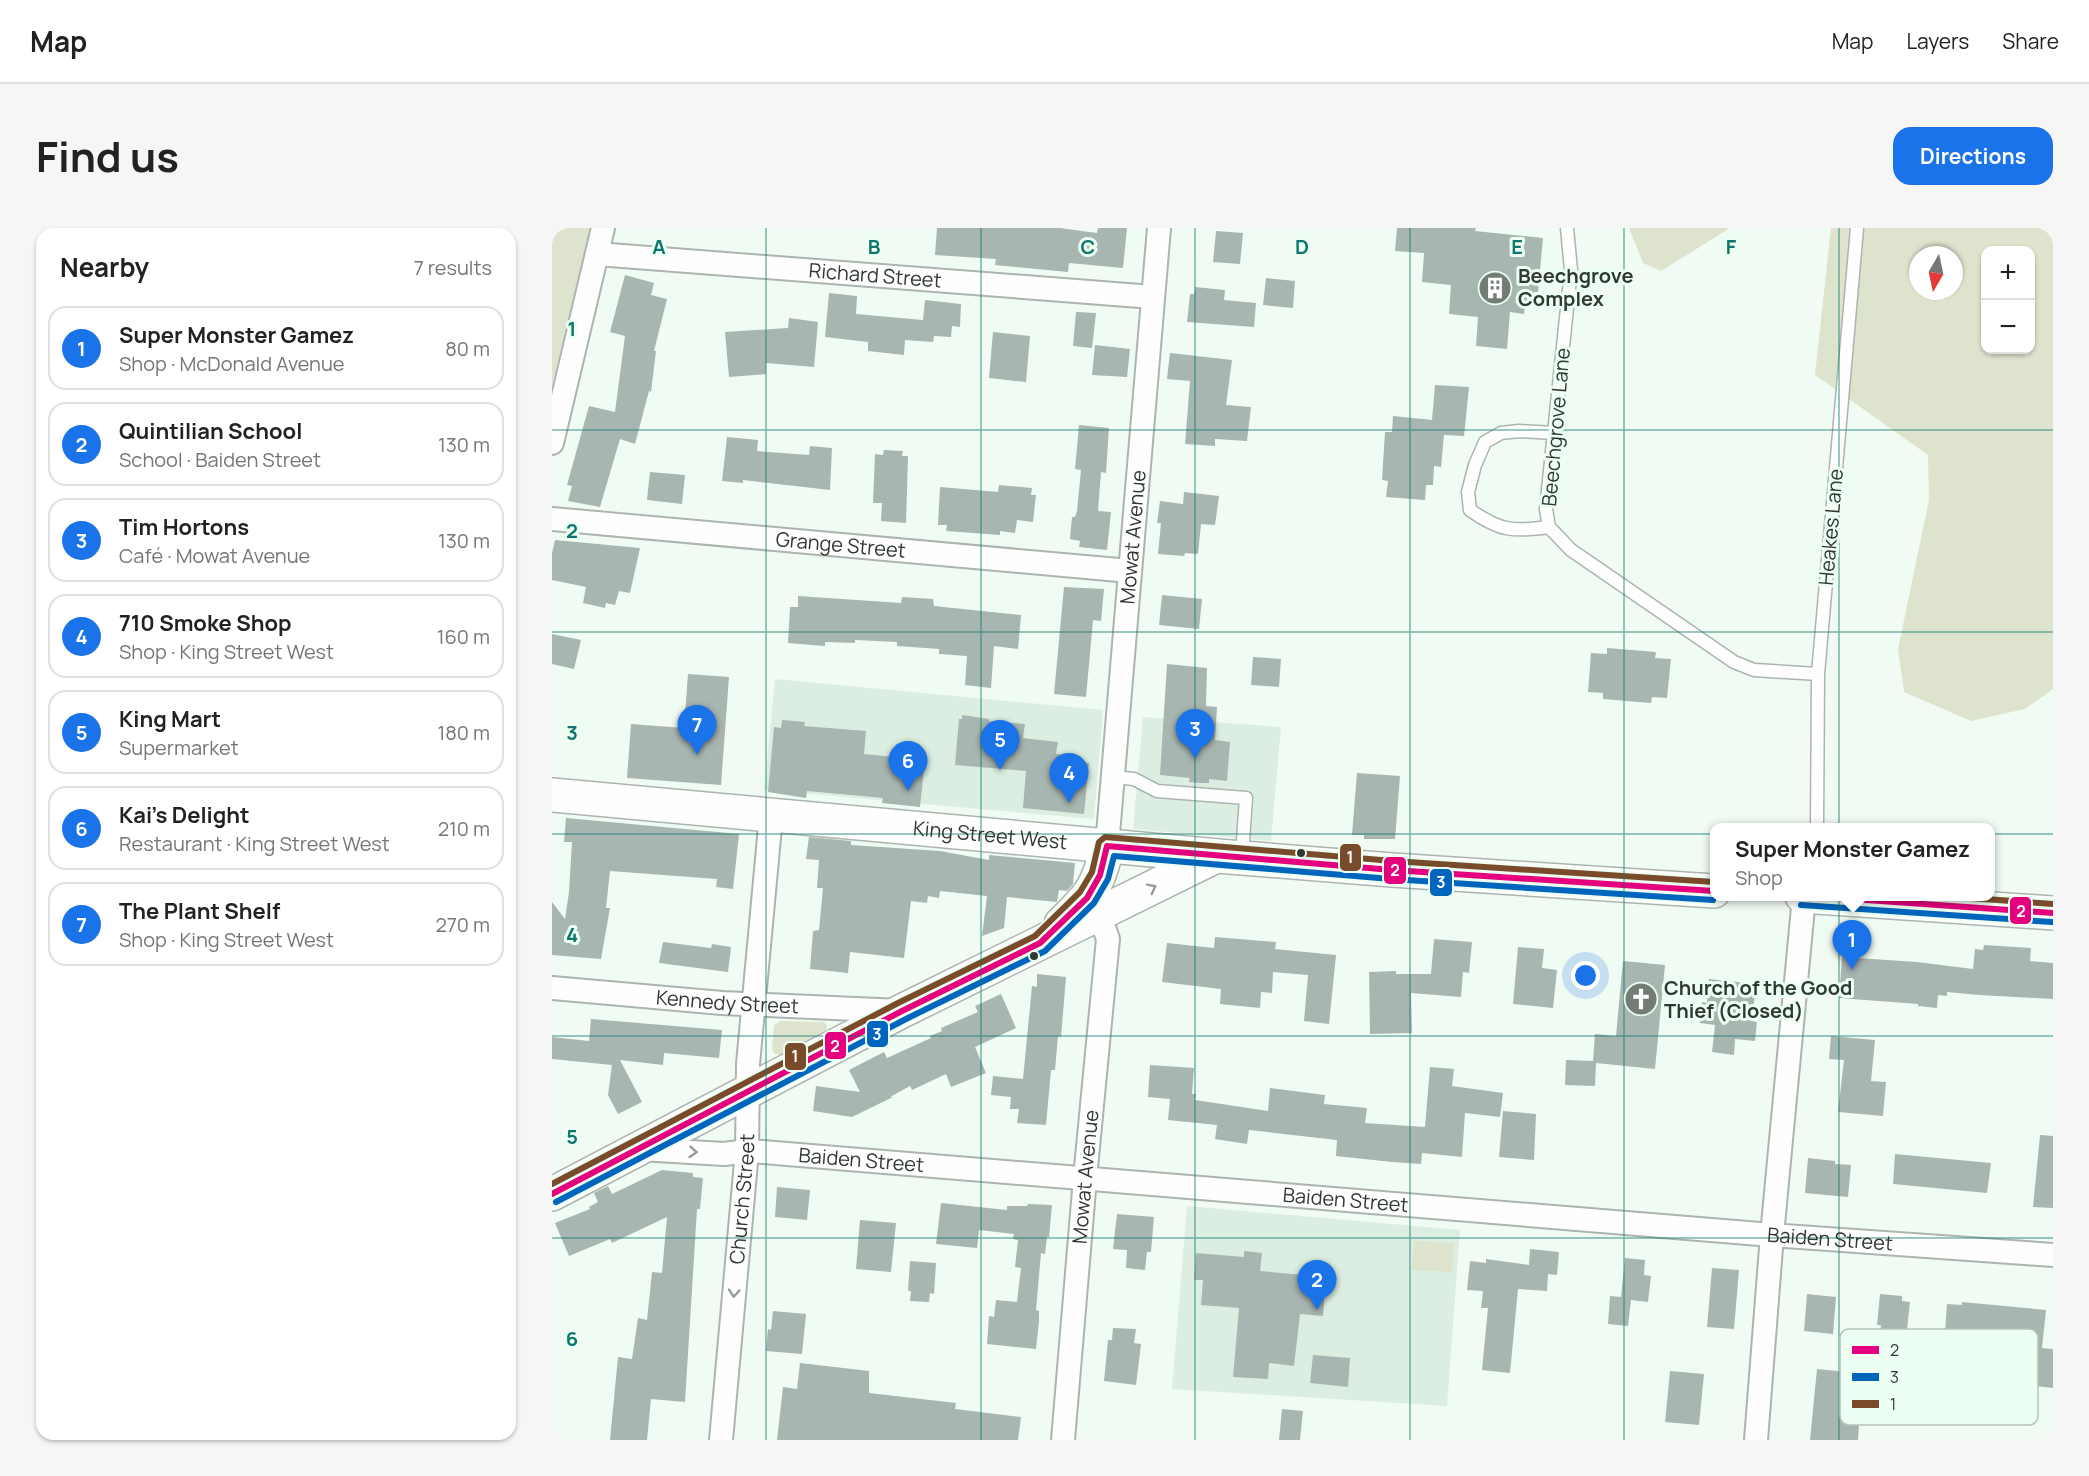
<!DOCTYPE html>
<html lang="en">
<head>
<meta charset="utf-8">
<style>
	:root { --surface:#fff; --page:#f6f6f6; --text:#222; --muted:#767676; --line:#e0e0e0; --accent:#1a73e8 }
	body { margin:0; font-family:Manrope,sans-serif; background:var(--page); color:var(--text) }
	.controls { position:absolute; right:18px; top:18px; display:grid; overflow:hidden; border-radius:12px; box-shadow:0 2px 4px #0004 }
	.controls button { width:54px; height:54px; display:grid; place-items:center; padding:0; border:0; border-bottom:2px solid var(--line); background:var(--surface); color:var(--text); font:30px sans-serif }
	.compass { position:absolute; left:1357px; top:18px; width:54px; height:54px; border-radius:50%; background:var(--surface); box-shadow:0 2px 4px #0004; rotate:189deg }
	.you { position:absolute; left:1034px; top:748px; width:21px; height:21px; margin:-15px; border:4px solid #fff; border-radius:50%; background:#1a73e8; box-shadow:0 0 0 9px #1a73e833 }
	.badge { display:grid; place-items:center; width:39px; height:39px; border-radius:50%; background:var(--accent); color:#fff; font-size:20px; font-weight:700 }
	.pin { position:absolute; translate:-50% -50px; filter:drop-shadow(0 2px 3px #0008) }
	.pin::after { content:''; position:absolute; top:32px; width:21px; height:18px; background:inherit; clip-path:polygon(0 0,100% 0,50% 100%) }
	.popup { position:absolute; left:1158px; top:595px; width:285px; height:78px; box-sizing:border-box; display:grid; place-content:center; border-radius:12px; background:var(--surface); filter:drop-shadow(0 2px 4px #0005); font-size:20px; white-space:nowrap; color:var(--muted) }
	.popup b { font-size:22px; color:var(--text) }
	.popup::after { content:''; position:absolute; left:50%; top:100%; margin-left:-12px; border:12px solid transparent; border-top-color:var(--surface) }
	.list { margin:0; padding:0; list-style:none }
	h2 { display:flex; justify-content:space-between; align-items:center; height:78px; margin:0; padding:0 24px; font-size:26px }
	h2 small { font-size:20px; font-weight:400; color:var(--muted) }
	.list li { display:grid; grid-template-columns:39px 1fr auto; gap:18px; align-items:center; box-sizing:border-box; height:84px; margin:0 12px 12px; padding:0 12px; border:2px solid var(--line); border-radius:18px }
	.list b { display:block; font-size:22px; white-space:nowrap }
	.list p { margin:0; font-size:20px; white-space:nowrap; color:var(--muted) }
	.list em { font-size:20px; font-style:normal; color:var(--muted) }
	.map { position:relative; flex:none; width:1501px; height:1212px; overflow:hidden; border-radius:18px }
	header { display:flex; align-items:center; gap:36px; box-sizing:border-box; height:84px; padding:0 30px; background:var(--surface); border-bottom:2px solid var(--line) }
	header strong { font-size:28px }
	nav { display:flex; gap:33px; margin-inline-start:auto; font-size:21px }
	.intro { display:flex; align-items:center; justify-content:space-between; box-sizing:border-box; height:144px; padding:0 36px }
	h1 { margin:0; font-size:42px }
	.button { padding:15px 27px; border-radius:18px; background:var(--accent); color:#fff; font-size:21px; font-weight:700 }
	main { display:flex; gap:36px; padding:0 36px }
	aside { flex:1; background:var(--surface); border-radius:18px; box-shadow:0 2px 4px #0004 }
	.map>svg:first-child { display:block }
	.built { fill:#dceee2 }
	.green { fill:#dde3cc; fill-rule:evenodd }
	.building { fill:#a8b6b1 }
	.lines { fill:none; stroke-linecap:round; stroke-linejoin:round }
	.service-casing { stroke:#acb4af; stroke-width:15 }
	.minor-casing { stroke:#acb4af; stroke-width:26 }
	.secondary-casing { stroke:#acb4af; stroke-width:36 }
	.service { stroke:#fdfefd; stroke-width:12 }
	.minor { stroke:#fdfefd; stroke-width:22 }
	.secondary { stroke:#fdfefd; stroke-width:33 }
	.bus-1-casing { stroke:#ecfff2; stroke-width:10 }
	.bus-2-casing { stroke:#ecfff2; stroke-width:10 }
	.bus-3-casing { stroke:#ecfff2; stroke-width:10 }
	.bus-1 { stroke:#e5007d; stroke-width:6 }
	.bus-2 { stroke:#0065bd; stroke-width:6 }
	.bus-3 { stroke:#7a4b2a; stroke-width:6 }
	.oneway { stroke:#979b98 }
	.grid { fill:none; stroke:#0f766e; stroke-width:1.5; stroke-opacity:0.55 }
	.bus-dot { fill:#313833; stroke:#ecfff2; stroke-width:2 }
	.labels { text-anchor:middle; stroke-width:6; stroke-linejoin:round; paint-order:stroke }
	.street-label { font-size:20px; fill:#313833; stroke:#ecfff2 }
	.poi-label { font-size:20px; font-weight:bold; fill:#313833; stroke:#ecfff2; text-anchor:start }
	.key { fill:#ecfff2; stroke:#b4c3b9; stroke-width:1.5 }
	.key-label { font-size:16px; fill:#313833 }
	.grid-label { font-size:20px; text-anchor:middle; font-weight:bold; fill:#0f766e; stroke:#ecfff2; stroke-width:6; stroke-linejoin:round; paint-order:stroke }
	.line-badge { stroke:#ecfff2; stroke-width:2 }
	.badge-label { font-size:16px; text-anchor:middle; font-weight:bold; fill:#fff }
</style>
</head>
<body>
<header>
<strong>Map</strong>
<nav><a>Map</a><a>Layers</a><a>Share</a></nav>
</header>
<div class="intro"><h1>Find us</h1><a class="button">Directions</a></div>
<main>
<aside>
<h2>Nearby<small>7 results</small></h2>
<ul class="list">
<li><span class="badge">1</span><div><b>Super Monster Gamez</b><p>Shop · McDonald Avenue</p></div><em>80 m</em></li>
<li><span class="badge">2</span><div><b>Quintilian School</b><p>School · Baiden Street</p></div><em>130 m</em></li>
<li><span class="badge">3</span><div><b>Tim Hortons</b><p>Café · Mowat Avenue</p></div><em>130 m</em></li>
<li><span class="badge">4</span><div><b>710 Smoke Shop</b><p>Shop · King Street West</p></div><em>160 m</em></li>
<li><span class="badge">5</span><div><b>King Mart</b><p>Supermarket</p></div><em>180 m</em></li>
<li><span class="badge">6</span><div><b>Kai’s Delight</b><p>Restaurant · King Street West</p></div><em>210 m</em></li>
<li><span class="badge">7</span><div><b>The Plant Shelf</b><p>Shop · King Street West</p></div><em>270 m</em></li>
</ul>
</aside>
<div class="map">
<svg width="1501" height="1212" viewBox="0 0 1501 1212">
	<rect width="100%" height="100%" fill="#f0fbf3"/>
	<!-- built -->
	<path class="built" d="M223 451 551 482 542 591 212 562Z
		M591 489 729 499 719 613 581 601Z
		M635 978 908 1002 895 1178 620 1161Z"/>
	<!-- green -->
	<path class="green" d="M0 0H39L0 157Z
		M1077 0H1178L1109 43 1091 35Z
		M1279 0H1501V461L1473 481 1419 493 1352 464 1346 421 1377 272 1376 227 1263 147ZM1434 22H1478V122H1434ZM1366 27H1402V63H1366Z
		M229 793 272 794 275 798 274 803 229 827 222 826 220 820 222 797Z
		M862 1013 902 1015 900 1044 860 1042Z"/>
	<!-- building -->
	<path class="building" d="M385 0H508L545 5 546 0H575L571 40 517 35 516 44 443 37 444 31 383 27Z
		M845 0H924L923 3 991 10 986 64H982L981 76 973 75 972 86 958 84 955 121 924 118 926 89 897 86 899 57 870 54 872 25 843 23Z
		M664 3 691 5 688 36 661 34Z
		M73 47 102 55 99 67 115 71 102 123H104L99 164 97 163 83 216 68 211 48 279 16 273 20 258 15 257 37 178 63 184 73 108 58 104Z
		M714 50 743 53 741 80 711 77Z
		M643 59 673 62 672 72 704 75 702 99 635 94 638 66H642Z
		M277 65 305 68 304 86 371 92 373 72 409 76 408 99 400 98 399 109 382 108 381 114 353 112 352 127 316 123V114L273 109Z
		M524 84 544 85 540 120 521 118Z
		M237 90 266 94 262 139 214 135V146L177 149 173 104 236 100Z
		M441 104 478 108 474 154 437 150Z
		M543 117 578 121 575 149 540 147Z
		M618 125 680 132 674 177 699 179 695 213 663 211V218L633 216 638 153 615 151Z
		M883 157 917 159 912 208 892 207 889 239 882 238 881 257H874L873 272 834 269 836 253 830 252 833 204H840L841 188 880 192Z
		M527 197 557 200 554 245 549 244 546 283 559 284 555 322 527 319 528 313 518 311 520 289H523L525 283 529 242 523 241Z
		M175 209 206 212 205 223 257 227 258 218 280 220 278 262 191 252V255L170 253Z
		M332 222 351 223 350 228H356L354 295 329 293 330 275H321L323 226 331 227Z
		M98 244 133 247 130 276 95 272Z
		M447 257 480 260 479 267H484L481 294 465 292 463 305 448 303V307L394 303 395 297H386L388 259 446 264Z
		M632 264 667 268 663 297 649 296 646 326 633 325 632 328 606 326 609 295H605L608 273 631 276Z
		M3 312 88 320 78 365 67 363 63 377 54 375 53 380 31 375 34 359 0 352V325Z
		M512 359 552 361 549 393 541 392 534 469 502 466Z
		M610 367 650 371 647 401 607 397Z
		M246 368 349 375 350 369 381 371 382 378 469 387 466 421 442 418 439 460 413 457 415 428 387 426V421L345 418V414L303 412V415L273 414V418L236 415 238 379H246Z
		M0 406 29 412 22 441 0 436Z
		M1055 420 1104 424 1103 430 1119 431 1115 470 1100 469 1099 475 1051 471V465L1036 464 1039 425 1055 426Z
		M701 429 729 431 727 459 699 457Z
		M615 436 655 440 654 478 665 479 663 512 678 514 675 553 657 551V555H648L637 554 638 550 608 547Z
		M136 446 177 449 169 557 75 550 79 496 132 500Z
		M410 487 437 491V493L473 496 471 510 506 514 504 526 519 527V533L537 535 532 586 471 580 474 543 403 537 407 491H410Z
		M230 492 253 494 252 498 314 503 312 526 373 532 368 579 330 575 331 570 255 563 254 570 216 564 222 499 229 500Z
		M805 545 848 548 843 611H812V607H800Z
		M14 590 187 606 181 661 164 659 165 651 58 643 54 680H58L49 731 0 727V674L13 691 17 664 20 614H12Z
		M257 609 299 613V617L388 623 437 632V627L523 635 521 656 515 663 507 662 505 674 455 669 452 700 430 708 435 668 388 663 387 670 376 668 375 675 359 673 352 730 298 724 296 745 258 741 261 703 267 702 271 660H265L267 632 254 631Z
		M663 709 724 714 723 721 784 727 777 796 752 793 756 747 721 744 720 765 709 764 708 780 668 776 669 761 610 754 615 715 662 720Z
		M882 711 920 714 917 745 911 744 909 769 859 765 860 805 818 806 817 744 844 743V746H879Z
		M111 714 159 720 160 716 179 719 176 744 107 735Z
		M1432 717 1479 720 1478 733 1501 735V771L1427 767 1395 764V768L1386 767 1385 780 1366 778V776L1287 770 1290 729 1365 734 1421 741 1423 721 1431 722Z
		M966 719 992 721 990 740 1005 742 1001 780 961 776Z
		M1071 733 1113 737 1103 841 1044 835 1043 858 1013 857 1014 832 1041 833 1043 806 1064 808Z
		M485 746 514 749 509 809 506 808 503 842H499L494 897 465 895 467 881H458L459 869 439 867 441 848 471 851 480 758 485 759Z
		M1157 751 1204 756 1200 793 1205 794 1203 813 1183 811 1182 827 1160 824 1163 797 1148 795 1150 774 1155 775Z
		M449 766 464 800 423 819 434 845 399 859 394 846 360 862 358 858 338 869H341L300 889 261 883 264 858 308 864 297 842 332 824 335 830 379 810 378 808 390 803 389 800 426 784 423 778Z
		M39 791 170 802 167 830 112 825 111 837 68 832 90 874 66 886 56 867 60 837 0 831V809L37 813Z
		M1279 808 1323 812 1319 853 1334 854 1331 888 1286 884 1292 832 1277 831Z
		M598 837 642 840 640 866H644L643 872 716 883 718 860 773 867 772 876 815 880 813 895 873 899 878 839 902 841 900 858 951 865 948 889 913 885 910 929 870 925 869 936 840 934 784 928 785 912 697 902 695 916 663 911 665 897 616 892 618 871 596 869Z
		M951 883 984 886 982 932 947 929Z
		M1488 907 1501 908V980L1481 979Z
		M1343 926 1439 935 1435 965 1341 956Z
		M1256 930 1283 933V936L1299 937 1296 969 1253 965Z
		M110 942 141 945V949L151 950 148 981H145L133 1174 99 1171 95 1212H58L66 1129 80 1131 86 1090 95 1092 100 1044 110 1045 115 989 60 1015 58 1011 17 1028 3 995 38 981 37 979 46 974 42 965 56 958 60 966Z
		M225 959 258 962 255 992 223 989Z
		M389 975 455 982V978H475L476 976 500 977 497 1009H495L493 1026 489 1025 484 1082 487 1083V1093L484 1121 435 1116 437 1088 442 1089 444 1072 465 1074 469 1040 463 1039 466 1012 461 1011 462 1006 427 1002 425 1020 384 1016Z
		M565 986 602 989 599 1024H595L593 1042 574 1040 575 1022 561 1021Z
		M308 992 344 995 339 1044 304 1041Z
		M978 1021 1007 1024 1005 1047 996 1046 995 1063 966 1061 958 1145 930 1142 936 1080H929L931 1063 915 1062 918 1033 934 1035V1031L977 1037Z
		M692 1023 710 1025 708 1043 751 1047 750 1061 773 1063 771 1088 748 1086 742 1138 717 1135 716 1151 681 1149 687 1080 649 1077 651 1052H642L644 1025 692 1029Z
		M1073 1030 1093 1032 1092 1047 1099 1048 1096 1074 1079 1072 1076 1098 1056 1096 1058 1068 1069 1069Z
		M358 1033 384 1035 382 1066 378 1065 377 1074 358 1073 359 1063H356Z
		M1160 1040 1187 1042 1182 1101 1155 1099Z
		M1255 1066 1284 1069 1281 1106 1252 1103Z
		M1328 1066 1350 1068V1073L1358 1074 1354 1111 1332 1110V1106L1328 1105 1329 1097H1325Z
		M1410 1074 1494 1082 1490 1120 1501 1121V1160L1462 1156 1467 1108 1393 1104 1395 1076 1410 1077Z
		M221 1083 254 1086 250 1126 214 1123 216 1101 219 1102Z
		M561 1100 584 1101 582 1115 589 1116 584 1157 552 1153 556 1112H560Z
		M761 1127 798 1130 796 1159 758 1155Z
		M248 1135 317 1143V1165L404 1175 403 1181 469 1189 466 1212H225L231 1159 245 1161Z
		M1265 1141 1295 1144 1290 1194 1307 1196 1306 1212H1258Z
		M1118 1143 1152 1146 1147 1197 1113 1194Z
		M730 1181 751 1183 748 1212H727Z"/>
	<g class="lines">
		<!-- service casing -->
		<g class="service-casing">
			<path id="service" d="M1015 0 1019 42 994 281 997 299 1019 322 1182 434 1202 442 1266 446
				M997 299C961 304 948 303 918 282L916 264 923 237 933 214 949 205 967 203 1002 205
				M561 549 582 551 605 563 694 570 690 627
				M1265 600 1266 446 1305 0"/>
		</g>
		<!-- minor casing -->
		<g class="minor-casing">
			<g id="minor">
				<path id="s1" d="M45 26 601 69"/>
				<path d="M0 215 51 0"/>
				<path id="s2" d="M0 291 578 343"/>
				<path id="s3" d="M555 618 607 0"/>
				<path id="s4" d="M0 760 170 775 348 783"/>
				<path id="s5" d="M88 921 172 926 195 923 211 924 1220 1007 1501 1027"/>
				<path id="s6" d="M169 1212 195 923 196 836 219 588"/>
				<path id="s7" d="M511 1212 533 950 556 711 547 686"/>
				<path d="M1204 1212 1220 1007 1252 669"/>
			</g>
		</g>
		<!-- secondary casing -->
		<g class="secondary-casing">
			<g id="secondary">
				<path id="s8" d="M0 567 666 628 840 642 1162 663"/>
				<path d="M1250 668 1501 685"/>
				<path d="M509 696C538 668 547 658 555 618"/>
				<path d="M0 966 350 783 664 628"/>
			</g>
		</g>
		<!-- service -->
		<use href="#service" class="service"/>
		<!-- minor -->
		<use href="#minor" class="minor"/>
		<!-- secondary -->
		<use href="#secondary" class="secondary"/>
		<!-- bus-1 casing -->
		<g class="bus-1-casing">
			<path id="bus-1" d="M1257 668 1501 685
				M0 966 350 783 488 715 535 670 548 647 555 618 840 642 1162 663"/>
		</g>
		<!-- bus-2 casing -->
		<g class="bus-2-casing">
			<path id="bus-2" d="M1249 677 1500 694
				M4 974 354 791 493 723 542 675 556 651 562 628 839 651 1161 672"/>
		</g>
		<!-- bus-3 casing -->
		<g class="bus-3-casing">
			<path id="bus-3" d="M1391 668 1501 676
				M0 956 346 775 483 708 528 664 540 644 547 614 553 609 841 633 1162 654"/>
		</g>
		<!-- bus-1 -->
		<use href="#bus-1" class="bus-1"/>
		<!-- bus-2 -->
		<use href="#bus-2" class="bus-2"/>
		<!-- bus-3 -->
		<use href="#bus-3" class="bus-3"/>
	</g>
	<!-- one-way arrows -->
	<defs><path id="oneway-chevron" d="M-2-3.5L2.5 0L-2 3.5" fill="none" stroke-width="1.6" stroke-linecap="round" stroke-linejoin="round" transform="scale(1.5)"/></defs>
	<g class="oneway">
		<use href="#oneway-chevron" transform="translate(600 660) rotate(-27)"/>
		<use href="#oneway-chevron" transform="translate(141 924) rotate(4)"/>
		<use href="#oneway-chevron" transform="translate(182 1065) rotate(95)"/>
	</g>
	<!-- grid -->
	<path class="grid" d="M214 0V1212M429 0V1212M643 0V1212M858 0V1212M1072 0V1212M1287 0V1212M0 202H1501M0 404H1501M0 606H1501M0 808H1501M0 1010H1501"/>
	<!-- icons -->
	<defs>
		<g id="building-disc" transform="scale(1.725)"><circle r="9.5" fill="#747c76" stroke="#ecfff2"/><path d="M-4-6H4V6H1V3H-1V6H-4ZM-2.5-4.3h1.7v1.8h-1.7ZM.8-4.3h1.7v1.8H.8ZM-2.5-1h1.7V.8h-1.7ZM.8-1h1.7V.8H.8Z" fill="#fff"/></g>
		<g id="church-disc" transform="scale(1.725)"><circle r="9.5" fill="#747c76" stroke="#ecfff2"/><path d="M-1.2-6h2.4v3.5h3.3v2.4h-3.3V6h-2.4V-.1h-3.3v-2.4h3.3Z" fill="#fff"/></g>
	</defs>
	<g fill-rule="evenodd">
		<use href="#building-disc" x="943" y="60"/>
		<use href="#church-disc" x="1089" y="771"/>
	</g>
	<!-- markers -->
	<g class="bus-dot">
		<circle cx="749" cy="625" r="5"/>
		<circle cx="482" cy="728" r="5"/>
	</g>
	<g class="labels">
		<!-- street labels -->
		<g class="street-label">
			<text dy="7" stroke="none"><textPath href="#s1" startOffset="279">Richard Street</textPath></text>
			<text transform="translate(1004 199) rotate(-85)" y="7">Beechgrove Lane</text>
			<text transform="translate(1279 299) rotate(-85)" y="7">Heakes Lane</text>
			<text dy="7" stroke="none"><textPath href="#s3" startOffset="310">Mowat Avenue</textPath></text>
			<text dy="7" stroke="none"><textPath href="#s2" startOffset="290">Grange Street</textPath></text>
			<text dy="7" stroke="none"><textPath href="#s8" startOffset="440">King Street West</textPath></text>
			<text dy="7" stroke="none"><textPath href="#s4" startOffset="176">Kennedy Street</textPath></text>
			<text dy="7" stroke="none"><textPath href="#s5" startOffset="222">Baiden Street</textPath></text>
			<text dy="7" stroke="none"><textPath href="#s7" startOffset="264">Mowat Avenue</textPath></text>
			<text dy="7" stroke="none"><textPath href="#s5" startOffset="708">Baiden Street</textPath></text>
			<text dy="7" stroke="none"><textPath href="#s6" startOffset="242">Church Street</textPath></text>
			<text dy="7" stroke="none"><textPath href="#s5" startOffset="1194">Baiden Street</textPath></text>
		</g>
		<!-- poi labels -->
		<g class="poi-label">
			<text x="966" y="55">Beechgrove<tspan x="966" dy="23">Complex</tspan></text>
			<text x="1112" y="767">Church of the Good<tspan x="1112" dy="23">Thief (Closed)</tspan></text>
		</g>
	</g>
	<!-- legend -->
	<rect x="1288" y="1101" width="198" height="96" rx="9" class="key"/>
	<rect x="1300" y="1118" width="27" height="8" fill="#e5007d"/>
	<rect x="1300" y="1145" width="27" height="8" fill="#0065bd"/>
	<rect x="1300" y="1172" width="27" height="8" fill="#7a4b2a"/>
	<g class="key-label">
		<text x="1338" y="1128">2</text>
		<text x="1338" y="1155">3</text>
		<text x="1338" y="1182">1</text>
	</g>
	<g class="grid-label">
		<text x="107" y="26">A</text>
		<text x="322" y="26">B</text>
		<text x="536" y="26">C</text>
		<text x="750" y="26">D</text>
		<text x="965" y="26">E</text>
		<text x="1179" y="26">F</text>
		<text x="20" y="108">1</text>
		<text x="20" y="310">2</text>
		<text x="20" y="512">3</text>
		<text x="20" y="714">4</text>
		<text x="20" y="916">5</text>
		<text x="20" y="1118">6</text>
	</g>
	<g class="line-badge">
		<rect x="787" y="615" width="23" height="29" rx="6" fill="#7a4b2a"/>
		<rect x="831" y="628" width="24" height="29" rx="6" fill="#e5007d"/>
		<rect x="877" y="640" width="24" height="29" rx="6" fill="#0065bd"/>
		<rect x="1457" y="668" width="23" height="29" rx="6" fill="#e5007d"/>
		<rect x="314" y="792" width="23" height="28" rx="6" fill="#0065bd"/>
		<rect x="272" y="803" width="23" height="29" rx="6" fill="#e5007d"/>
		<rect x="232" y="814" width="23" height="29" rx="6" fill="#7a4b2a"/>
	</g>
	<g class="badge-label">
		<text x="798" y="635">1</text>
		<text x="843" y="648">2</text>
		<text x="889" y="660">3</text>
		<text x="1469" y="689">2</text>
		<text x="325" y="812">3</text>
		<text x="283" y="824">2</text>
		<text x="243" y="834">1</text>
	</g>
</svg>
<div class="controls">
<button>+</button>
<button>−</button>
</div>
<svg class="compass" viewBox="-18 -18 36 36"><path d="M0-13l5 13h-10z" fill="#e53935"/><path d="M0 13l5-13h-10z" fill="#767676"/></svg>
<div class="you"></div>
<div class="pin badge" style="left:1300px;top:742px">1</div>
<div class="popup"><b>Super Monster Gamez</b>Shop</div>
<div class="pin badge" style="left:765px;top:1082px">2</div>
<div class="pin badge" style="left:643px;top:531px">3</div>
<div class="pin badge" style="left:517px;top:575px">4</div>
<div class="pin badge" style="left:448px;top:542px">5</div>
<div class="pin badge" style="left:356px;top:563px">6</div>
<div class="pin badge" style="left:145px;top:527px">7</div>
</div>
</main>
</body>
</html>
